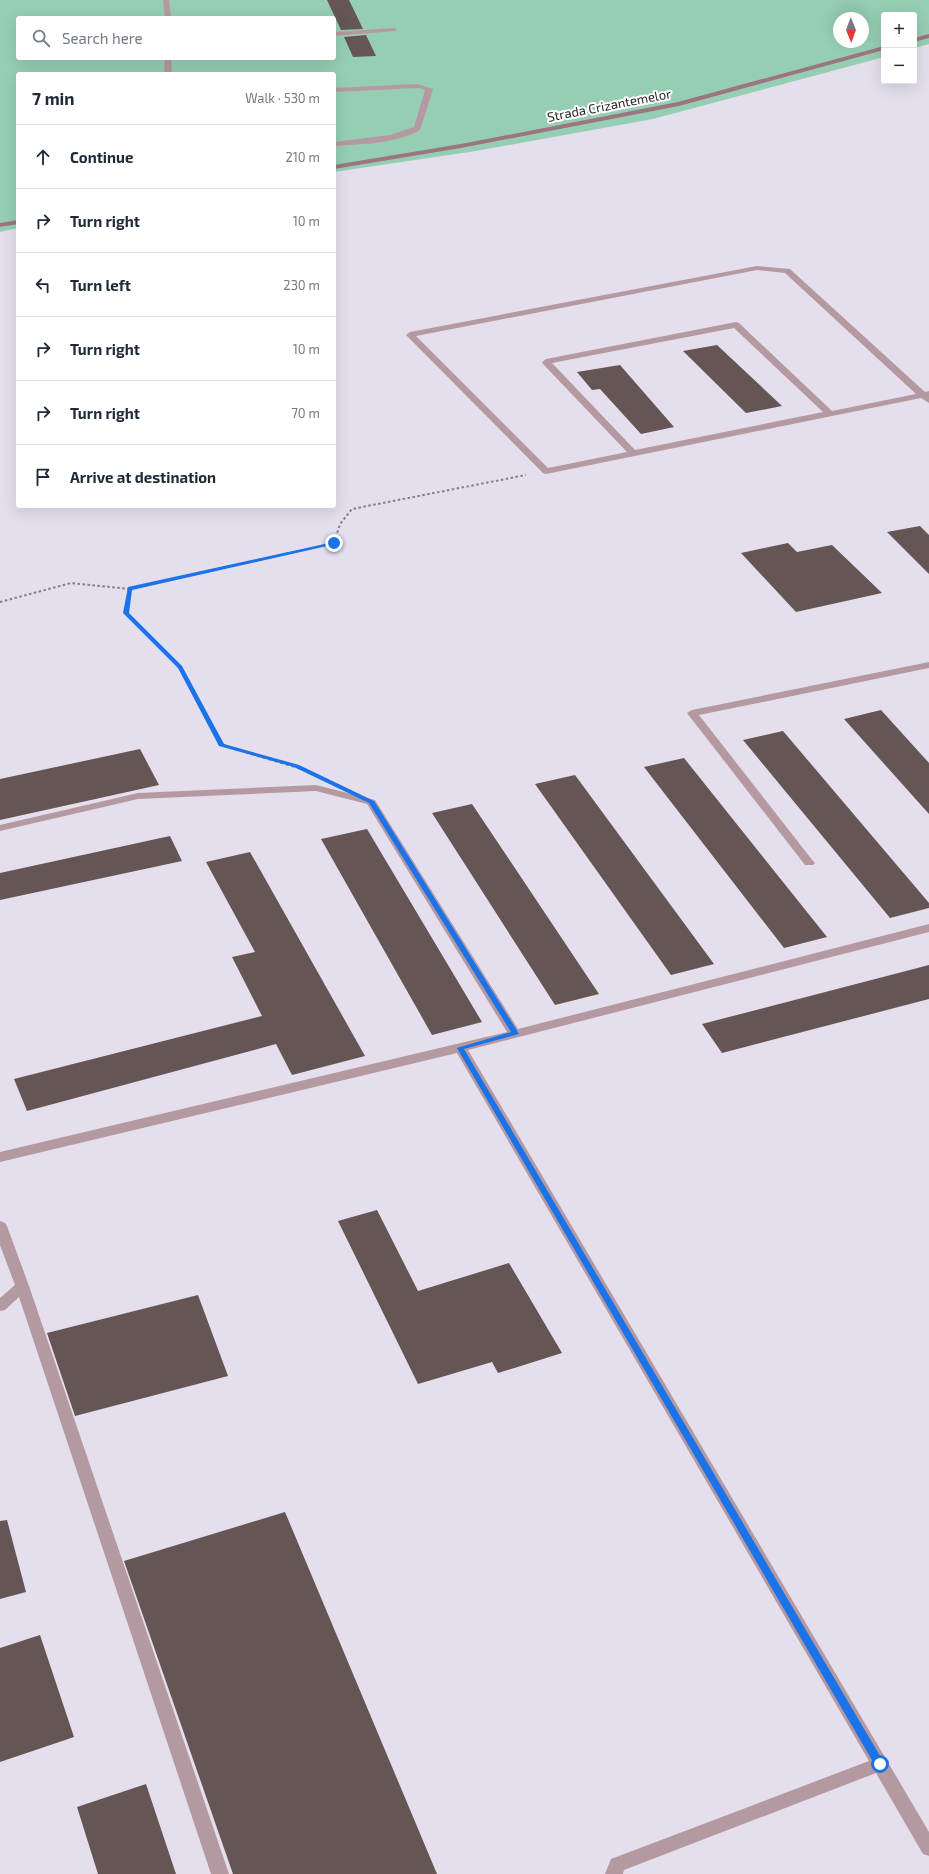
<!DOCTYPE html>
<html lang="en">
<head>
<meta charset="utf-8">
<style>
	:root { --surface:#fff; --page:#f2f2f3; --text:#1f2937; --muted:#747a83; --line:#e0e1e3 }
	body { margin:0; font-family:"Exo 2",sans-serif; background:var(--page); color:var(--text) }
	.controls { position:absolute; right:12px; top:12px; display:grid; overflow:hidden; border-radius:4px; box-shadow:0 4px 16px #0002 }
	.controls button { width:36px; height:36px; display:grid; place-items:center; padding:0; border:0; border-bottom:1px solid var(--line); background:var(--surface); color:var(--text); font:20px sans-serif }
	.compass { position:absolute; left:833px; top:12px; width:36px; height:36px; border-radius:50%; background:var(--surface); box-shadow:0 4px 16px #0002; rotate:179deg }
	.stop { position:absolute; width:12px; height:12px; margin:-9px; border:3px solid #1a73e8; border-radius:50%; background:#fff }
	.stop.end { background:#1a73e8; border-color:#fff; box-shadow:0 1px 4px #0008 }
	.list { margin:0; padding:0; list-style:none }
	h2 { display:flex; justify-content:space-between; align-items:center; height:52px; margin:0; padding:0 16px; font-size:17px }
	h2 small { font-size:13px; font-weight:400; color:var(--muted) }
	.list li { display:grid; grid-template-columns:26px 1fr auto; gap:12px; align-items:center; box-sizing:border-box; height:64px; padding:0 16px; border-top:1px solid var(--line) }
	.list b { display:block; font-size:15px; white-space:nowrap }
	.list em { font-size:13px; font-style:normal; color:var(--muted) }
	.icon { flex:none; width:22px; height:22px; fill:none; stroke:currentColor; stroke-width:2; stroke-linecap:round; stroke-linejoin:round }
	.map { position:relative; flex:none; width:929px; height:1874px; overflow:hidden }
	.search { position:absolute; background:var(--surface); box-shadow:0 4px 16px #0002; left:16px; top:16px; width:320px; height:44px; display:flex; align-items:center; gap:10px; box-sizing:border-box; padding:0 14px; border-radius:4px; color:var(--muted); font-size:15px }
	.panel { position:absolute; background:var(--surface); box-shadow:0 4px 16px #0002; left:16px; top:72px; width:320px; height:436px; border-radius:4px }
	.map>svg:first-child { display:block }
	.green { fill:#96ceb3; fill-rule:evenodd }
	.building { fill:#655554 }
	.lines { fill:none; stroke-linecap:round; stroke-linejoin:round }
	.path-far1 { stroke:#827e88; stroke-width:2; stroke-dasharray:2.5 2.5; stroke-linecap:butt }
	.path { stroke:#827e88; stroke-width:2.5; stroke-dasharray:3 3; stroke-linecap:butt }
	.lane { fill:#b599a0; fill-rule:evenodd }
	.street { fill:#b599a0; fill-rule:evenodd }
	.secondary { fill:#9d7580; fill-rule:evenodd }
	.route { fill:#1a73e8 }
	.labels { text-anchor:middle; stroke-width:4; stroke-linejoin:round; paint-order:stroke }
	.far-street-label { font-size:13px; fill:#252228; stroke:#fff }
</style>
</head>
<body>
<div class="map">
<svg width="929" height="1874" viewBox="0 0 929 1874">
	<rect width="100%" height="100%" fill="#e4deed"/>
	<!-- green -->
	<path class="green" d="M0 0H929V44L914 48V15H884V57L653 119 476 151 334 172V74H18V228L0 232ZM18 18H334V58H18ZM839 18H863V42H839Z"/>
	<!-- building -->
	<path class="building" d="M327 0H349L363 29 341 30Z
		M366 35 376 56 353 57 344 37Z
		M717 345 782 406 746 413 683 351Z
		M620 365 674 427 641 434 600 389 592 390 577 372Z
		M920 526 929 535V574L887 532Z
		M788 543 797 552 832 545 882 593 796 612 741 553Z
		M881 710 929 763V814L844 719Z
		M783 731 929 903V908L890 918 743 740Z
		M140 749 159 785 0 820V779Z
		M684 758 827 937 784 948 644 767Z
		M575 775 714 964 671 975 535 784Z
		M472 804 599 994 555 1005 432 813Z
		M367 829 482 1022 432 1035 321 839Z
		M170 836 182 861 0 900V873Z
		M250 852 365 1056 292 1075 276 1044 27 1111 14 1079 262 1016 232 957 255 952 206 862Z
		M929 965V999L722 1053 702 1024Z
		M377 1210 418 1291 509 1263 562 1353 498 1373 492 1362 418 1384 338 1221Z
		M198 1295 228 1376 75 1416 47 1333Z
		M285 1512 437 1874H233L124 1561Z
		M7 1520 26 1592 0 1599V1521Z
		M40 1635 74 1737 0 1762V1648Z
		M146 1784 176 1874H98L77 1807Z"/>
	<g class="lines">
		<!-- path-far1 -->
		<path class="path-far1" d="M0 602 71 583 130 589
			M206 715 180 668 126 613 130 589 334 543 340 524 352 509 526 475"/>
		<!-- path -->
		<path class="path" d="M205 714 222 745 306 770"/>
		<!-- lane -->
		<path class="lane" d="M394 28 397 30 396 31 334 36V32Z
			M418 84 433 89 420 130C395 144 362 144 334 146V142L390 135 414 127 425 90 418 88 334 92V88Z
			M757 266 790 269 925 392 929 391V403L921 398 546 474 543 473 406 335 410 332ZM757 270 785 273 916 394 832 411 739 323 736 322 546 359 542 362 543 364 627 452 548 468 416 336ZM734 328 823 412 635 450 552 363Z
			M929 662V668L699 715 813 861 815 863 813 865H805L687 713 692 710Z
			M316 785 375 800 518 1029 929 924V932L468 1050 929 1832V1856L923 1854 876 1773 624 1870 623 1874H605L611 1859 869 1761 457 1053 0 1162V1152L507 1032 367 804 316 791 138 799 0 831V825L138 793Z
			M0 1221 5 1223 7 1226 29 1286 229 1874H211L19 1297 5 1310 0 1311V1298L15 1285 0 1245Z"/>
		<!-- street -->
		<path class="street" d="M163 0H169L171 18H165Z
			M165 58H171L172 74H164Z"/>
		<!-- secondary -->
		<path class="secondary" d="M929 34V38L914 42V38Z
			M884 46V50L679 106 461 148 334 169V165L461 144 678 102Z
			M18 220V224L0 227V223Z"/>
	</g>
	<!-- route -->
	<path class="route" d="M334 542 336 544 132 590 129 613 182 666 224 744 299 765 374 801 519 1034 464 1049 883 1761 884 1764 883 1767H876L457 1048 511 1032 369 803 294 767 219 746 178 668 123 613 128 587Z"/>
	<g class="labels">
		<!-- far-street labels -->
		<g class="far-street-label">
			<text transform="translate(609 105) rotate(-11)" y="5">Strada Crizantemelor</text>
		</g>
	</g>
</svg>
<div class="controls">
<button>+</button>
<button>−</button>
</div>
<svg class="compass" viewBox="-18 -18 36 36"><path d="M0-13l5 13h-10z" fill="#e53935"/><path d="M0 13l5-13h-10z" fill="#747a83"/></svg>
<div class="stop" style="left:880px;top:1764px"></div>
<div class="stop end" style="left:334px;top:543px"></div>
<div class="search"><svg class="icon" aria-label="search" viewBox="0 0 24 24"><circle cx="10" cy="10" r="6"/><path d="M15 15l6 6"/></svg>Search here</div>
<section class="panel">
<h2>7 min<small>Walk · 530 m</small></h2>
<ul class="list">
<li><svg class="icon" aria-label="ahead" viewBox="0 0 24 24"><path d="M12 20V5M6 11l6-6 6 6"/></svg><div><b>Continue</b></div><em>210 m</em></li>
<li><svg class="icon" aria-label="right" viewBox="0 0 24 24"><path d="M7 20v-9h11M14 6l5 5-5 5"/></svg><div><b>Turn right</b></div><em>10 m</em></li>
<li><svg class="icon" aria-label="left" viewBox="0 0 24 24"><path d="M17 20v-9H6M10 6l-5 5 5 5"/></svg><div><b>Turn left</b></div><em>230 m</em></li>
<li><svg class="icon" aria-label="right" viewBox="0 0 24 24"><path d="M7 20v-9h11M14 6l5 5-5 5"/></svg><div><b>Turn right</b></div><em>10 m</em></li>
<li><svg class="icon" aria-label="right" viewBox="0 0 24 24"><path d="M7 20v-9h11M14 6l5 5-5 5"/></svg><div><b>Turn right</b></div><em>70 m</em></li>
<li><svg class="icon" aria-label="arrive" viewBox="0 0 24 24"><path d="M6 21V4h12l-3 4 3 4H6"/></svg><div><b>Arrive at destination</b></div></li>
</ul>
</section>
</div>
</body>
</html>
